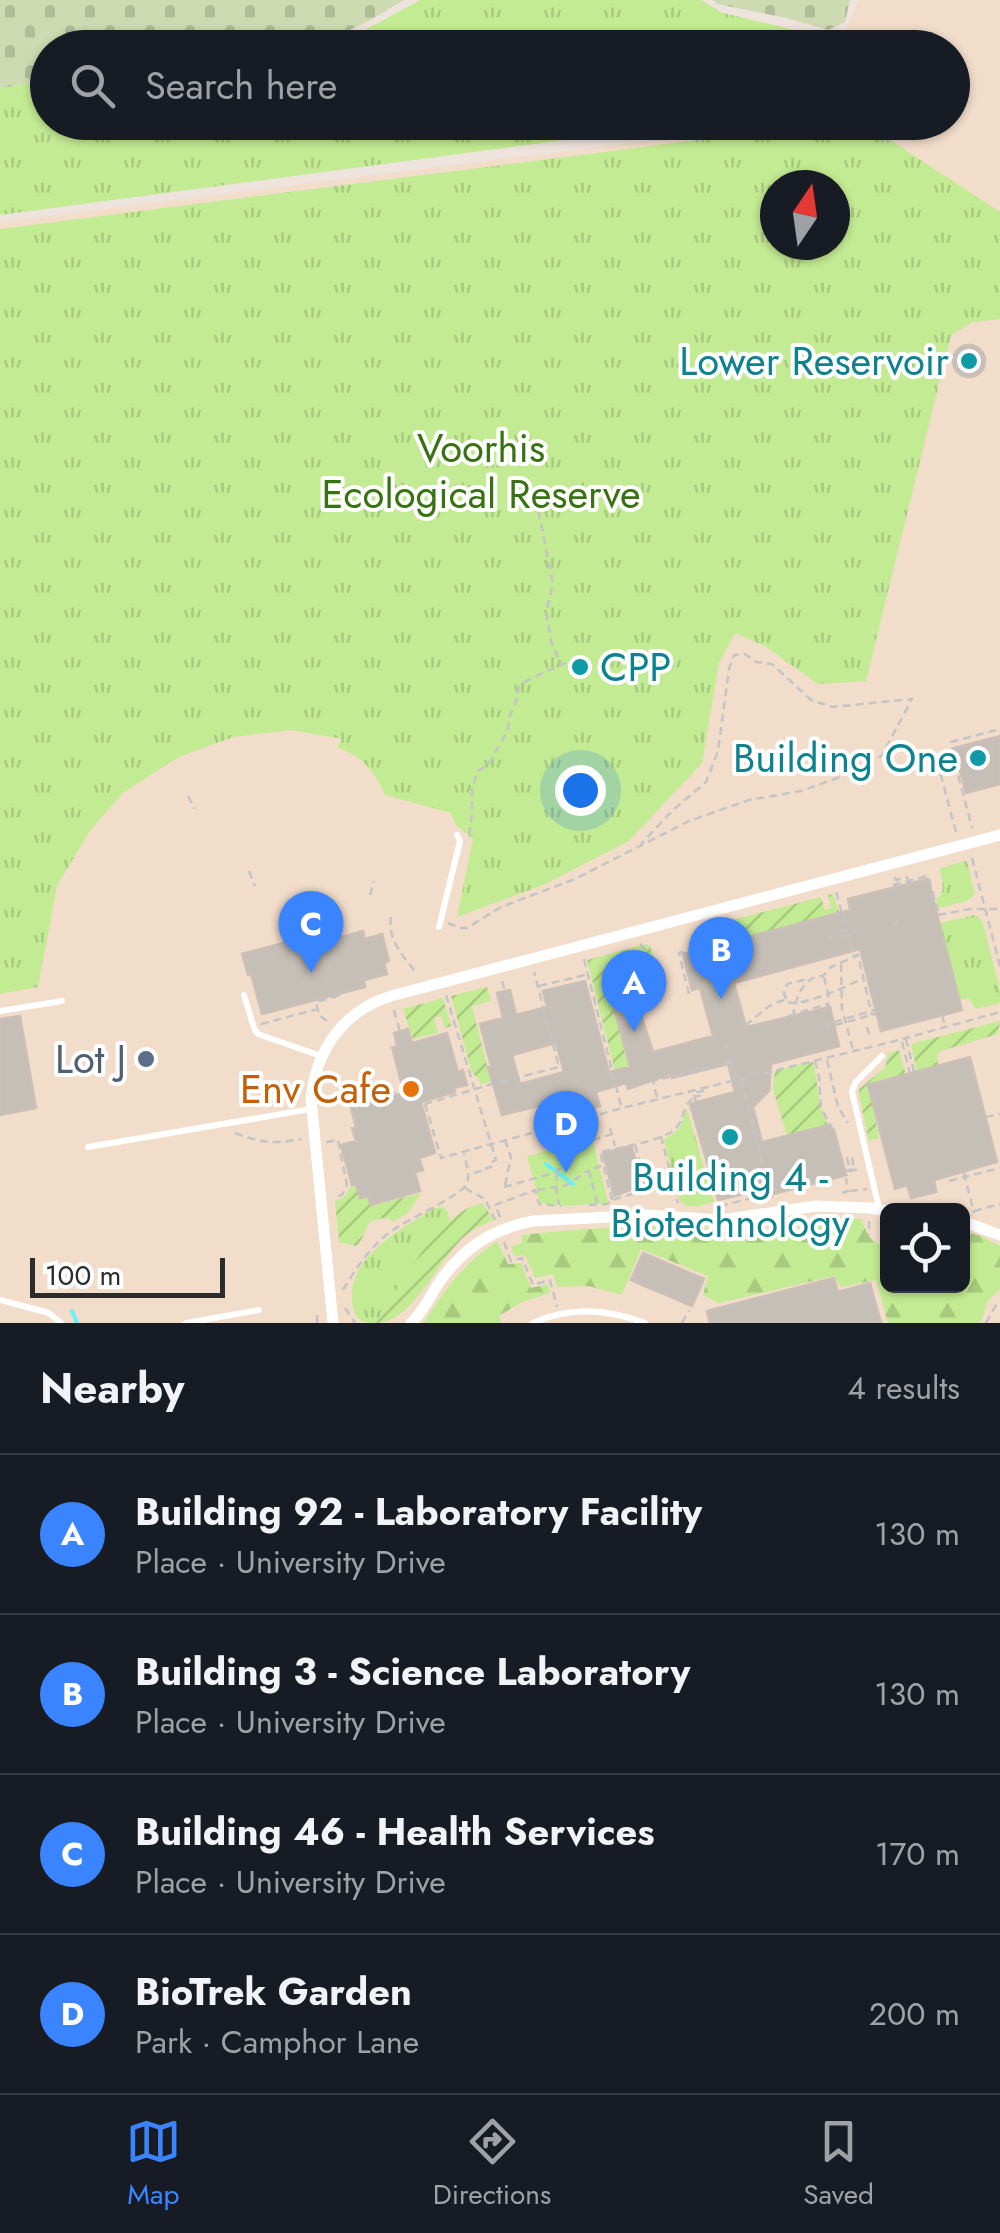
<!DOCTYPE html>
<html lang="en">
<head>
<meta charset="utf-8">
<style>
	:root { --surface:#171b24; --page:#242831; --text:#f1f3f6; --muted:#9ea1a6; --line:#363941; --accent:#3a85ff }
	body { margin:0; font-family:Jost,sans-serif; background:var(--page); color:var(--text) }
	.controls { position:absolute; right:30px; bottom:30px; display:grid; overflow:hidden; border-radius:15px; box-shadow:0 2px 8px #0004 }
	.controls button { width:90px; height:90px; display:grid; place-items:center; padding:0; border:0; border-bottom:2px solid var(--line); background:var(--surface); color:var(--text); font:50px sans-serif }
	.compass { position:absolute; left:760px; top:170px; width:90px; height:90px; border-radius:50%; background:var(--surface); box-shadow:0 2px 8px #0004; rotate:13deg }
	.scale { position:absolute; left:30px; bottom:25px; width:195px; box-sizing:border-box; padding-left:10px; border:5px solid #2c2c2c; border-top:0; font-size:28px; line-height:35px; white-space:nowrap; color:#2c2c2c; -webkit-text-stroke:8px #fff; paint-order:stroke }
	.you { position:absolute; left:580px; top:790px; width:35px; height:35px; margin:-25px; border:8px solid #fff; border-radius:50%; background:#1a73e8; box-shadow:0 0 0 15px #1a73e833 }
	.badge { display:grid; place-items:center; width:65px; height:65px; border-radius:50%; background:var(--accent); color:#fff; font-size:32px; font-weight:700 }
	.pin { position:absolute; translate:-50% -82px; filter:drop-shadow(0 2px 5px #0008) }
	.pin::after { content:''; position:absolute; top:52px; width:35px; height:30px; background:inherit; clip-path:polygon(0 0,100% 0,50% 100%) }
	.list { margin:0; padding:0; list-style:none }
	h2 { display:flex; justify-content:space-between; align-items:center; height:130px; margin:0; padding:0 40px; font-size:42px }
	h2 small { font-size:32px; font-weight:400; color:var(--muted) }
	.list li { display:grid; grid-template-columns:65px 1fr auto; gap:30px; align-items:center; box-sizing:border-box; height:160px; padding:0 40px; border-top:2px solid var(--line) }
	.list b { display:block; font-size:38px; white-space:nowrap }
	.list p { margin:0; font-size:32px; white-space:nowrap; color:var(--muted) }
	.list em { font-size:32px; font-style:normal; color:var(--muted) }
	.icon { flex:none; width:55px; height:55px; fill:none; stroke:currentColor; stroke-width:2; stroke-linecap:round; stroke-linejoin:round }
	.map { position:relative; flex:none; width:1000px; height:1323px; overflow:hidden }
	.search { position:absolute; background:var(--surface); box-shadow:0 2px 8px #0004; left:30px; right:30px; top:30px; height:110px; display:flex; align-items:center; gap:25px; box-sizing:border-box; padding:0 35px; border-radius:55px; color:var(--muted); font-size:38px }
	.sheet { height:770px; background:var(--surface) }
	nav { display:flex; justify-content:space-around; align-items:center; box-sizing:border-box; height:140px; border-top:2px solid var(--line); background:var(--surface); font-size:28px; color:var(--muted) }
	nav a { display:grid; justify-items:center; gap:5px }
	nav .on { color:var(--accent) }
	.map>svg:first-child { display:block }
	.education { fill:#f2ddcb; fill-rule:evenodd }
	.grass { fill:url(#grass-tufts); fill-rule:evenodd }
	.forest { fill:url(#forest-firs) }
	.cemetery { fill:url(#cemetery-stones) }
	.park { fill:#c3eb93 }
	.garden { fill:url(#garden-furrows) }
	.lines { fill:none; stroke-linecap:round; stroke-linejoin:round }
	.stream { stroke:#65f2fc; stroke-width:4 }
	.building { fill:#c6bfb8; stroke:#cbbfb6; stroke-width:2.5; fill-rule:evenodd }
	.path { stroke:#c4c4c4; stroke-width:2.5; stroke-dasharray:8 5; stroke-linecap:butt }
	.lane { stroke:#fff; stroke-width:6 }
	.street { stroke:#fff; stroke-width:11 }
	.culture-dot { fill:#0f9aa8; stroke:#fff; stroke-width:4 }
	.service-dot { fill:#5c6f8a; stroke:#fff; stroke-width:4 }
	.food-dot { fill:#e8710a; stroke:#fff; stroke-width:4 }
	.labels { text-anchor:middle; stroke-width:8; stroke-linejoin:round; paint-order:stroke }
	.culture-label { font-size:40px; fill:#0d838f; stroke:#fff; text-anchor:end }
	.park-label { font-size:40px; fill:#397212; stroke:#fff }
	.service-label { font-size:40px; fill:#4e5e75; stroke:#fff; text-anchor:end }
	.food-label { font-size:40px; fill:#c56008; stroke:#fff; text-anchor:end }
</style>
</head>
<body>
<div class="map">
<svg width="1000" height="1323" viewBox="0 0 1000 1323">
	<defs>
		<pattern id="grass-tufts" width="24" height="20" patternUnits="userSpaceOnUse" patternTransform="scale(2.5)"><rect width="24" height="20" fill="#c3eb93"/><path d="M3 7l-1-3M5 7V3M7 7l1-3M15 17l-1-3M17 17v-4M19 17l1-3" fill="none" stroke="#a8ca7f"/></pattern>
		<pattern id="forest-firs" width="22" height="20" patternUnits="userSpaceOnUse" patternTransform="scale(2.5)"><rect width="22" height="20" fill="#c3eb93"/><path d="M5 1l3.5 6h-7zM16 11l3.5 6h-7z" fill="#a8ca7f"/></pattern>
		<pattern id="cemetery-stones" width="16" height="16" patternUnits="userSpaceOnUse" patternTransform="scale(2.5)"><rect width="16" height="16" fill="#cedbb2"/><path d="M2 7V4a2 2 0 0 1 4 0v3zM10 15v-3a2 2 0 0 1 4 0v3z" fill="#b1bc99"/></pattern>
		<pattern id="garden-furrows" width="10" height="10" patternUnits="userSpaceOnUse" patternTransform="scale(2.5)"><rect width="10" height="10" fill="#c3eb93"/><path d="M-1 1l2-2M0 10L10 0M9 11l2-2" fill="none" stroke="#a8ca7f"/></pattern>
	</defs>
	<rect width="100%" height="100%" fill="#efe3dd"/>
	<!-- education -->
	<path class="education" d="M859 0H1000V1323H0V222L789 123 952 122V48L850 47 843 35ZM775 185H835V245H775ZM888 1210H962V1286H888Z"/>
	<!-- grass -->
	<path class="grass" d="M420 0H701L723 13 840 41 843 47H334Z
		M47 80 48 122 692 123 0 215V88Z
		M831 123H875L889 139 1000 212V319L973 322 951 335 866 681 818 684 766 647 735 633 719 663 702 763 629 841 543 885 457 917 473 839 456 825 451 813 385 795C373 769 364 758 337 747L342 739 291 730 233 737 179 757 124 792 89 832 57 886 38 987 0 994V229ZM775 185H835V245H775Z
		M965 861 967 862 975 894 967 901 939 908 936 899 941 895 943 888 940 868Z
		M974 915 982 920 1000 990V1002L998 1004 976 1009 969 999H960L940 923Z
		M687 1109 714 1202 698 1206H686L680 1201 664 1140 679 1129Z
		M443 1207 447 1210 450 1220 421 1254 376 1323C363 1323 356 1321 353 1307 342 1260 402 1228 435 1208Z"/>
	<!-- forest -->
	<path class="forest" d="M824 1218 862 1219C866 1233 871 1245 887 1245L888 1286H962L963 1231 981 1236 1000 1246V1289L987 1302 981 1323H888L876 1280 841 1287 834 1276 719 1303 703 1295 708 1276 641 1249 622 1295 588 1286 557 1287 553 1274 535 1278 525 1255 514 1256 511 1246 522 1243V1235C585 1228 648 1224 712 1229L717 1240 727 1242 816 1228Z
		M497 1241 508 1264 521 1263 531 1288 548 1284 550 1293 522 1302 499 1316 502 1323H424C444 1290 464 1263 497 1241Z"/>
	<!-- cemetery -->
	<path class="cemetery" d="M0 0H404L369 21 322 43 320 47 48 48 47 80 0 88Z
		M713 0H850L845 22 828 30 786 18 718 4Z"/>
	<!-- park -->
	<path class="park" d="M589 1126 608 1201 606 1203 565 1206 540 1203 527 1156 551 1150 560 1134Z"/>
	<!-- garden -->
	<path class="garden" d="M833 894 843 923 835 914 709 946 705 927 821 897 825 910 831 908 828 895Z
		M647 944 650 945 664 993 613 1006 628 1066 615 1071 587 960Z
		M487 987 491 1001 472 1006 491 1082 481 1084 478 1078 472 1073 451 996Z
		M443 998 451 1026 445 1028 441 1016 434 1018 438 1033 413 1039 403 1009Z
		M1000 1021 998 1034 941 1051 937 1054 938 1066 917 1072 911 1044Z
		M899 1050 906 1075 868 1085 879 1138 869 1141 859 1095V1089L885 1068 889 1053Z
		M813 1062C819 1085 816 1102 828 1124L787 1135 773 1089 775 1071Z
		M356 1186 360 1198 368 1196 371 1206 421 1193 408 1213 393 1222 388 1218C360 1218 371 1232 356 1246L339 1242 335 1201 343 1198 351 1187Z
		M483 1203 493 1220C483 1225 473 1229 465 1236 438 1259 413 1323 376 1323 398 1288 440 1210 483 1203Z"/>
	<g class="lines">
		<!-- stream -->
		<path class="stream" d="M546 1164 573 1184
			M72 1311 77 1323"/>
	</g>
	<!-- building -->
	<path class="building" d="M908 33 918 35 936 48H877L894 36Z
		M953 361a16 16 0 1 1 32 0a16 16 0 1 1-32 0Z
		M1000 736V784L966 793 954 748Z
		M928 879 962 1010 881 1031 860 949 734 983 746 1027 830 1007 839 1046 771 1064 769 1091 753 1107 762 1142 829 1125 831 1131 834 1130 846 1175 762 1197 760 1190 718 1200 690 1104 735 1092 728 1064 672 1078 671 1074 628 1089 626 1083 596 1092 600 1106 585 1110 581 1096 502 1115 488 1067 491 1066 480 1024 503 1018 497 993 510 990 516 1015 547 1007 543 991 585 981 609 1072 630 1067 614 1007 624 1004 625 1008 638 1005 653 1052 713 1036 700 988 692 990 683 954 850 910 848 899ZM556 1043 564 1072 520 1084 512 1055Z
		M331 930 334 939 363 931 365 939 382 934 389 961 384 963 387 974 364 980 365 987 262 1014 251 974 248 975 242 954Z
		M20 1016 36 1108 0 1115V1019Z
		M408 1029 412 1043 447 1033 458 1072 463 1070 467 1085 454 1088 455 1092 421 1102 435 1153 419 1158 423 1170 415 1172 420 1191 371 1205 368 1196 360 1198 356 1184 352 1185 341 1145 356 1141 352 1128 356 1127 351 1108 404 1093 392 1047 397 1046 394 1033Z
		M970 1057 997 1162 934 1180 936 1192 911 1198 907 1185 895 1189 868 1085Z
		M631 1146 644 1185 614 1196 603 1153Z
		M643 1253 704 1279 692 1306 631 1280Z
		M834 1278 838 1292 870 1283 881 1323H710L707 1311Z"/>
	<g class="lines">
		<!-- path -->
		<path class="path" d="M536 498 553 584 546 612 551 641 561 665
			M955 763 972 828
			M188 796 195 809
			M956 832 939 768 955 763 951 742 1000 729
			M469 835 472 815V789L478 771 488 765 508 730 509 717 515 705 519 686C537 673 557 669 576 657
			M972 858 1000 966
			M249 871 255 886
			M895 877 896 880 907 877 909 884
			M893 885 928 876 939 914
			M836 892 854 956
			M370 895 374 881
			M938 915 970 909H1000
			M391 917C387 940 403 955 416 973
			M448 923 460 928H467L501 907 575 879 689 821 749 800 801 791 865 768 882 755 912 699 832 707 811 700 772 664 756 662 745 654 734 655 729 669 718 751 706 782 672 811 641 844
			M895 926 900 915
			M839 932 855 928
			M841 937 856 932
			M830 939 831 935
			M640 944 646 950 647 960 640 976 642 981
			M584 959 621 1106
			M841 964 842 1009 853 1050
			M731 966 732 962
			M640 976 625 978 620 972 622 963 628 959 644 965 652 983
			M824 977 828 993V1008
			M502 981 509 1007
			M539 986 585 975
			M689 994 679 953 705 946 701 928
			M446 995 496 1160 490 1163 491 1167 486 1168V1170L469 1174
			M786 999 784 993 787 984 807 979
			M651 1001 629 1006 630 993C648 983 647 981 668 988
			M716 1006 718 1002
			M394 1010 400 1032
			M942 1015 945 1026
			M788 1016 828 1004
			M793 1017C795 1000 803 975 823 976L831 967 858 955 872 1015
			M327 1021 319 1015 316 1002 338 996 336 989
			M834 1022 875 1010
			M261 1024 318 1009
			M745 1025C757 1018 765 1006 778 1002 792 997 779 1002 793 1003 806 1004 849 986 861 979
			M835 1025 876 1014
			M828 1026 830 1023
			M826 1027 827 1023
			M867 1027 869 1034
			M906 1039 914 1072
			M902 1042 910 1074
			M726 1048 728 1045
			M731 1058 736 1078
			M827 1060 838 1107 848 1123
			M815 1061 819 1077 821 1108 833 1130
			M741 1080 772 1198
			M657 1097 653 1081 732 1062
			M693 1097 703 1095V1091L693 1093 696 1102
			M324 1099 350 1101 399 1092 425 1104 492 1084 559 1067 534 972
			M294 1101 297 1099 300 1086
			M425 1104 441 1158 626 1107 895 1041 1000 1012
			M986 1117 1000 1114
			M560 1124 556 1148 558 1150 568 1147 575 1149
			M610 1128 615 1146
			M235 1133C263 1143 272 1144 301 1139
			M661 1136 678 1203
			M326 1142 338 1140 347 1185 342 1195 334 1197
			M635 1145 647 1190
			M845 1171 854 1169 852 1157 847 1158 850 1171 859 1169
			M557 1173 556 1187 559 1205
			M964 1173 974 1213
			M949 1181 1000 1168
			M505 1185 511 1157 505 1140
			M504 1187 557 1172 568 1158 586 1142 612 1134
			M465 1188 485 1199 495 1220
			M537 1190 567 1185 589 1170
			M850 1191 867 1189
			M842 1193 848 1191 846 1178
			M612 1200 600 1152C619 1147 663 1142 676 1128 685 1119 682 1108 691 1100L689 1092
			M597 1203 589 1170 601 1166
			M589 1205 607 1204 612 1200 659 1186
			M720 1206 760 1196
			M974 1211 1000 1204
			M500 1217 495 1205 535 1190 539 1204 561 1206
			M869 1221V1235
			M504 1242 511 1261 522 1258 533 1285 550 1280 557 1307
			M343 1290C356 1268 371 1245 393 1230 407 1220 461 1195 466 1185 471 1176 466 1164 464 1154
			M345 1308 355 1323
			M317 1323V1312
			M682 1323 689 1310
			M986 1323 997 1303 1000 1304"/>
		<!-- lane -->
		<path class="lane" d="M439 927 460 841 457 835
			M244 995 254 1028 258 1034 321 1056
			M0 1011 62 1001
			M88 1147 311 1109
			M879 1208 852 1092 855 1083 882 1056
			M0 1300 49 1313 61 1323
			M186 1323 259 1310
			M533 1323C570 1306 608 1309 645 1323"/>
		<!-- street -->
		<path class="street" d="M962 1221 1000 1235
			M333 1323 311 1099C316 1050 343 1011 391 996L1000 835
			M411 1323C423 1312 429 1298 438 1284 462 1249 491 1229 533 1221L647 1215 721 1220 816 1206 870 1208 888 1211"/>
	</g>
	<!-- markers -->
	<g class="culture-dot">
		<circle cx="969" cy="361" r="10"/>
		<circle cx="580" cy="667" r="10"/>
		<circle cx="978" cy="758" r="10"/>
		<circle cx="730" cy="1137" r="10"/>
	</g>
	<circle class="service-dot" cx="146" cy="1059" r="10"/>
	<circle class="food-dot" cx="411" cy="1089" r="10"/>
	<g class="labels">
		<!-- culture labels -->
		<g class="culture-label">
			<text x="949" y="375">Lower Reservoir</text>
			<text x="600" y="681" text-anchor="start">CPP</text>
			<text x="958" y="772">Building One</text>
			<text x="730" y="1191" text-anchor="middle">Building 4 -<tspan x="730" dy="46">Biotechnology</tspan></text>
		</g>
		<!-- park labels -->
		<g class="park-label">
			<text x="481" y="462">Voorhis<tspan x="481" dy="46">Ecological Reserve</tspan></text>
		</g>
		<!-- service labels -->
		<g class="service-label">
			<text x="126" y="1073">Lot J</text>
		</g>
		<!-- food labels -->
		<g class="food-label">
			<text x="391" y="1103">Env Cafe</text>
		</g>
	</g>
</svg>
<div class="controls">
<button><svg class="icon" aria-label="locate" viewBox="0 0 24 24"><circle cx="12" cy="12" r="6"/><path d="M12 2v4M12 18v4M2 12h4M18 12h4"/></svg></button>
</div>
<svg class="compass" viewBox="-18 -18 36 36"><path d="M0-13l5 13h-10z" fill="#e53935"/><path d="M0 13l5-13h-10z" fill="#9ea1a6"/></svg>
<div class="scale">100 m</div>
<div class="you"></div>
<div class="pin badge" style="left:634px;top:1032px">A</div>
<div class="pin badge" style="left:721px;top:999px">B</div>
<div class="pin badge" style="left:311px;top:973px">C</div>
<div class="pin badge" style="left:566px;top:1173px">D</div>
<div class="search"><svg class="icon" aria-label="search" viewBox="0 0 24 24"><circle cx="10" cy="10" r="6"/><path d="M15 15l6 6"/></svg>Search here</div>
</div>
<section class="sheet">
<h2>Nearby<small>4 results</small></h2>
<ul class="list">
<li><span class="badge">A</span><div><b>Building 92 - Laboratory Facility</b><p>Place · University Drive</p></div><em>130 m</em></li>
<li><span class="badge">B</span><div><b>Building 3 - Science Laboratory</b><p>Place · University Drive</p></div><em>130 m</em></li>
<li><span class="badge">C</span><div><b>Building 46 - Health Services</b><p>Place · University Drive</p></div><em>170 m</em></li>
<li><span class="badge">D</span><div><b>BioTrek Garden</b><p>Park · Camphor Lane</p></div><em>200 m</em></li>
</ul>
</section>
<nav>
<a class="on"><svg class="icon" aria-label="map" viewBox="0 0 24 24"><path d="M3 6l6-2 6 2 6-2v14l-6 2-6-2-6 2zM9 4v14M15 6v14"/></svg>Map</a>
<a><svg class="icon" aria-label="directions" viewBox="0 0 24 24"><path d="M12 3l9 9-9 9-9-9zM9 14v-3h6M13 9l2 2-2 2"/></svg>Directions</a>
<a><svg class="icon" aria-label="saved" viewBox="0 0 24 24"><path d="M7 4h10v16l-5-4-5 4z"/></svg>Saved</a>
</nav>
</body>
</html>
